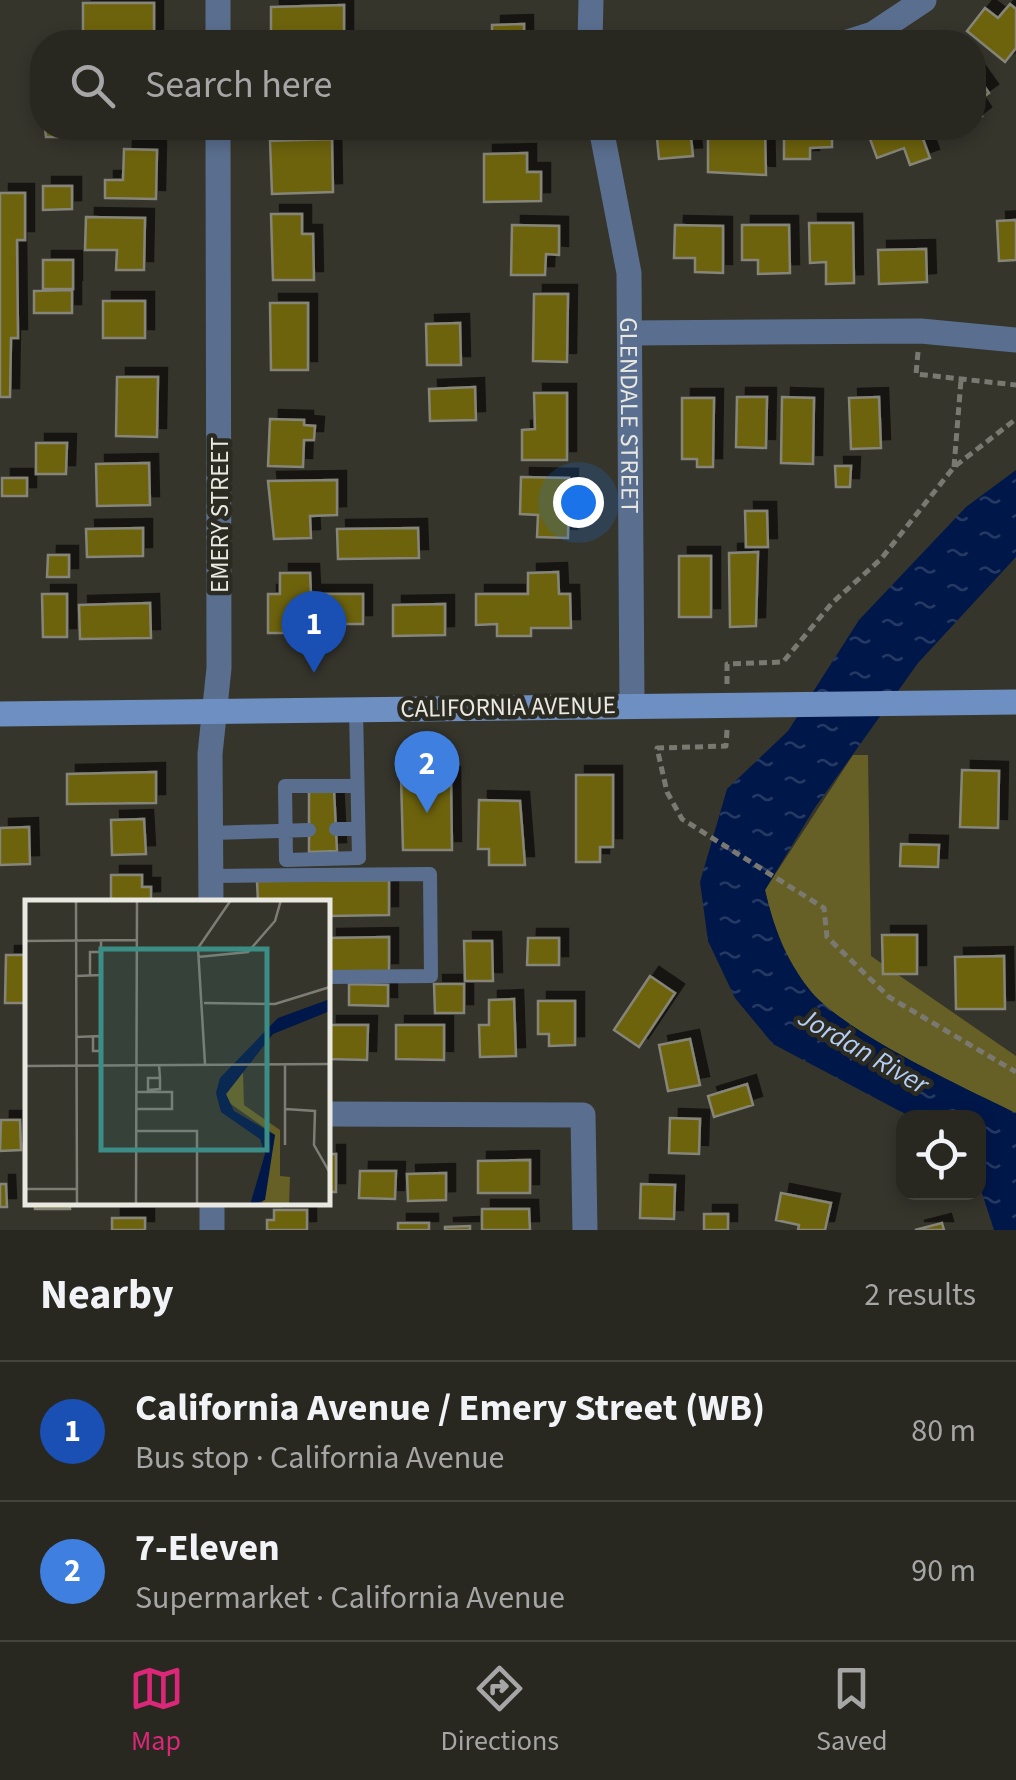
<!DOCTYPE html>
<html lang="en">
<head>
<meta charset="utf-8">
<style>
	:root { --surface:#282821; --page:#30302a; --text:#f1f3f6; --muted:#a5a6a5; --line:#44443f; --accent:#db2777 }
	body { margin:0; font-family:"Source Sans 3",sans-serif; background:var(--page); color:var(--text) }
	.controls { position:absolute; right:30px; bottom:30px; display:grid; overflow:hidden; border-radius:20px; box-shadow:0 5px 15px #0003 }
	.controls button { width:90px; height:90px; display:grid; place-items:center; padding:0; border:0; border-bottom:2px solid var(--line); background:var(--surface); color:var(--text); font:50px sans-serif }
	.you { position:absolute; left:578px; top:502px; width:35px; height:35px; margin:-25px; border:8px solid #fff; border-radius:50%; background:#1a73e8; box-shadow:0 0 0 15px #1a73e833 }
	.badge { display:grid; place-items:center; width:65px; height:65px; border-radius:50%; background:var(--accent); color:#fff; font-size:32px; font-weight:700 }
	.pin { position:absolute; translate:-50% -82px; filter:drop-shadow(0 2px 5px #0008) }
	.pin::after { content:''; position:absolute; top:52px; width:35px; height:30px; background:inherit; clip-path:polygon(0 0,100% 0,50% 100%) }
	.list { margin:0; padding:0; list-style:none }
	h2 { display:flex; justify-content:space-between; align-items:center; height:130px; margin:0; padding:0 40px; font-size:42px }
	h2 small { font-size:32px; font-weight:400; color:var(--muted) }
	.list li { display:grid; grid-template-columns:65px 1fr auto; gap:30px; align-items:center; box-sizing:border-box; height:140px; padding:0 40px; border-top:2px solid var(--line) }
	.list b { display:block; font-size:38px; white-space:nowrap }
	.list p { margin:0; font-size:32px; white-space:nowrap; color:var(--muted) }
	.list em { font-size:32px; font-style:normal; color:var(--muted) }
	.icon { flex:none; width:55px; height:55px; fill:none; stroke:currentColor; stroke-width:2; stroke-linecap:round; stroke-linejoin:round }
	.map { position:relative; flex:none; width:1016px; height:1230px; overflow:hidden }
	.search { position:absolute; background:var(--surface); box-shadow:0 5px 15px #0003; left:30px; right:30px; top:30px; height:110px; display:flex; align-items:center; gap:25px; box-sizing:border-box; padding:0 35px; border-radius:40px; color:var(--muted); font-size:38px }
	.sheet { height:410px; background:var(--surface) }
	nav { display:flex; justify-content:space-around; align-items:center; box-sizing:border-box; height:140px; border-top:2px solid var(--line); background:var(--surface); font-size:28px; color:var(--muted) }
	nav a { display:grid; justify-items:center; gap:5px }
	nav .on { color:var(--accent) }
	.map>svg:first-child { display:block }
	.green { fill:#676026 }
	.water { fill:url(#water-ripples) }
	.building { fill:#6d630a; stroke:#86857a; stroke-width:2.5; filter:url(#shadow) }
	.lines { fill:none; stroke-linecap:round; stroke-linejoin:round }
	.path { stroke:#7a7971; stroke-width:5; stroke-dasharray:8 5; stroke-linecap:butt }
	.lane { stroke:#5a6f8f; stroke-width:14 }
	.street { stroke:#5a6f8f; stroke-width:25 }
	.secondary { stroke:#6e8fc1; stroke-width:25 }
	.labels { text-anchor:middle; stroke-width:9; stroke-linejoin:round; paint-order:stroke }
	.street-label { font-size:25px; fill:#e9e9e2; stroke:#2c2b22 }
	.water-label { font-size:28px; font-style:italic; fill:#b5cef6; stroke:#2c2b22 }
	.inset-road { fill:none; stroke:#7e7d75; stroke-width:2.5 }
	.view { fill:#3b8d85; fill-opacity:0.15; stroke:#3b8d85; stroke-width:5 }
	.inset-edge { fill:none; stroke:#e9e9e2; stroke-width:5 }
</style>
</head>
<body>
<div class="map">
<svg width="1016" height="1230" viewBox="0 0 1016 1230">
	<defs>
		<pattern id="water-ripples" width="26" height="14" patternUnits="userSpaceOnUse" patternTransform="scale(2.5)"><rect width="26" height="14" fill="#001749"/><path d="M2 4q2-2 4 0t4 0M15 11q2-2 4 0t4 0" fill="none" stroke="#253963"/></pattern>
		<filter id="shadow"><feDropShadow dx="9" dy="-9" stdDeviation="0" flood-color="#0009"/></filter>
	</defs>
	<rect width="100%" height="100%" fill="#36352c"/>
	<!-- green -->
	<path class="green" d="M853 755H868L871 956 1016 1056V1113C966 1089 840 1030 809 989 785 958 774 928 765 890Z"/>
	<!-- water -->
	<path class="water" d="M1016 470V557L918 663 814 809 765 890C774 928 785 958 809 989 840 1030 966 1089 1016 1113V1230H994L979 1184 978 1118 911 1117 773 1044 735 998 708 941 700 882 727 789 788 731 859 620 966 507Z"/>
	<!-- building -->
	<path class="building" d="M83 3H154V40H83Z
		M1010 4 1016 9V48L1005 62 967 31 985 8 998 18Z
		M344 5V38L271 39V7Z
		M524 24V42H492V25Z
		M974 72 989 93 974 104 982 116 974 122Z
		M45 128H73V137H46Z
		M492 128H526V137L493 138Z
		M656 128H690L693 156 659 159Z
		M718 128H765L766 175 708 172V135H718Z
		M784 128H832V147L810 148V159H784Z
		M866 128H919L930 158 910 165 904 148 877 158Z
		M332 139 333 192 272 194 270 141Z
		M124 149 157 150 156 199 105 198V180H123Z
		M527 153V172H541V201L484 202V154Z
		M43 186H72V209L43 210Z
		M0 193H25V240H17L18 338H11L10 397H0Z
		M271 214H302V234H313L314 280H273Z
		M86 217 145 218 144 270H116L117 250H85Z
		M1016 220V260L999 261 997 221Z
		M809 223H853L854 283 826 284V262L810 263Z
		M512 225 559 226V255L546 254 545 275H511Z
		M675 225 723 226V273L695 272V258H674Z
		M742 225H789L790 273 758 274V260H742Z
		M926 249 927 282 879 284 878 250Z
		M43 260H73V289H43Z
		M72 290V313H34V291Z
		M534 294H568L567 362 533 361Z
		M103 301H145V338H103Z
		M270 303H308V370H271Z
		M460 323 461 365H427L426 324Z
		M117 377H158L157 437 116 436Z
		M475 387 476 420 430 421 429 389Z
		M534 393H567V460H522V430L535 429Z
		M737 397H767L766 448 736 447Z
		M782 397 814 398 813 464 781 463Z
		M879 397 881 448 851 449 849 398Z
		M682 398H714L713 467H697V459H682Z
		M270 419 304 420V425L315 426 314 440H304L303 467 268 466Z
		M36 443H67L66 474H36Z
		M149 463 150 505 97 506 96 464Z
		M835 466H851L850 487H836Z
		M521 477 569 478 568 538 537 537 538 515 520 514Z
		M2 478H27V496H2Z
		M337 480V515L310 516 311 538 274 539 268 481Z
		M745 511H767L768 547H746Z
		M143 528V556L87 557 86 529Z
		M418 528 419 558 338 559 337 529Z
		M758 552 756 626 730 627 729 553Z
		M48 555H69V577H47Z
		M679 556H711V617H679Z
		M558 572 559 594H570L571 628H531V636H497V624L476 625V594H528V573Z
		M280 573H310L311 594H363V624H341V633H268V594H280Z
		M42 594H67V637H43Z
		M150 603 151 638 80 639 79 605Z
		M445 604V635L393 636V605Z
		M962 770 999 771 998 828 960 827Z
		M156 772V803L67 804V774Z
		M576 775H613V847H600V862H576Z
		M451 776 452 850H403L401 777Z
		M334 790 337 851 309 852V791Z
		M479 800 520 801 525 865H489V849H478Z
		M144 819 146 854 112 855 111 820Z
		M29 827 30 864 0 865V828Z
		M901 844 939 845 938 867 900 866Z
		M111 875H142V887H151V900L111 902Z
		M389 880V915L328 916V902H258L257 881Z
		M882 935H917V974H883Z
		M389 937V972L328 973V938Z
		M528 938H559V965H527Z
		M464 941H492L493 981H465Z
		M6 955H28V1003H5Z
		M1004 956 1005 1009H956L955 957Z
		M650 976 675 993 639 1047 614 1030Z
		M349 984 388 985V1006L349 1005Z
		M434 984H464V1013H435Z
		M514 999 516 1056 480 1057 479 1025H489V1000Z
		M538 1001H575V1045L549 1046V1034H538Z
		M328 1025H368L367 1060 328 1059Z
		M396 1025H444V1060L396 1059Z
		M690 1039 700 1085 668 1091 659 1045Z
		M747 1084 753 1105 714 1117 708 1096Z
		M670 1118 700 1119 699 1154 669 1153Z
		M1 1120H20L21 1150 0 1151Z
		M328 1154H336V1192H328Z
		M530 1160V1193H478V1161Z
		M360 1171H396L395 1199 359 1198Z
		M446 1173V1200L408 1201 407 1174Z
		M0 1184H6L7 1207H0Z
		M641 1184 675 1185 674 1219 640 1218Z
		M781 1193 831 1203 825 1230H798L799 1225 776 1220Z
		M35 1202H70V1209H35Z
		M482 1209H529L530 1230H482Z
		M274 1210H307V1230H267V1220H274Z
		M704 1214H728V1230H704Z
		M112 1218H145V1230H112Z
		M398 1223H429V1230H398Z
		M942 1223 944 1230H915Z
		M470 1226V1230H445V1227Z"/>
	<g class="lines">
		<!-- path -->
		<path class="path" d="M918 352 916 374 1016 385
			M954 467 961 380
			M727 684V664L783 662 832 603 881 559 954 467 1016 419
			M727 730 726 746 657 748 667 792 682 819 824 908 827 937 889 997 1016 1072"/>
		<!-- lane -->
		<path class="lane" d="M356 709 359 858 286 860 285 786H357
			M336 829H358
			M211 833 309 830
			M211 876 430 874 431 976 328 977"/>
		<!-- street -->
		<g class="street">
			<path d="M218 0V42"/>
			<path d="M590 42 591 0"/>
			<path d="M848 42 873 34 924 0"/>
			<path id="s1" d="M601 128 629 273 632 704"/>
			<path d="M630 333 921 331 1016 340"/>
			<path d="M211 902 210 754 219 668 218 128"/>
			<path d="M328 1114 583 1115 585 1230"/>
			<path d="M212 1202V1230"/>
		</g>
		<!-- secondary -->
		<path class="secondary" d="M0 714 1016 702"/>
	</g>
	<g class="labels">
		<!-- street labels -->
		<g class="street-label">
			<text dy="9" stroke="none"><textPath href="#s1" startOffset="290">GLENDALE STREET</textPath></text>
			<text transform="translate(219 515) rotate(-90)" y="9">EMERY STREET</text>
			<text transform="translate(508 706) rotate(-1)" y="9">CALIFORNIA AVENUE</text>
		</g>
		<!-- water labels -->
		<g class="water-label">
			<text transform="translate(864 1050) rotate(30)" y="10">Jordan River</text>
		</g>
	</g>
	<!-- overview -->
	<g transform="translate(25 900)">
		<rect width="305" height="305" fill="#36352c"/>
		<path d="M218 172 219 205 255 230V276L265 277 264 305H237L250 235 203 202 201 194Z" fill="#676026"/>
		<path d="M305 99V111L248 134 201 194 209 211 250 235 240 300 225 305 240 254 235 239 196 212 191 193 195 178 253 118Z" fill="#001749"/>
		<path class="inset-road" d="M51 0 52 305M0 41 112 40M173 57 223 52 250 21 256 0M51 76 76 75V40M65 76V52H76M179 103 250 104 305 87M51 137 75 136V151H68V137M180 164 173 48 206 0M134 165 135 178V189L123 190V178H135M0 166 305 164M111 192H147V209H111M260 209 290 211 289 245 305 273M111 231H172V305M260 245V164M0 289H52M111 305 112 0"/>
		<path class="view" d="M76 49H242V250H76Z"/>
		<rect width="305" height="305" class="inset-edge"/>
	</g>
</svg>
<div class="controls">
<button><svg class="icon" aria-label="locate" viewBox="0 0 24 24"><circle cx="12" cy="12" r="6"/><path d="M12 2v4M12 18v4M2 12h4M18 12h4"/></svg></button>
</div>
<div class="you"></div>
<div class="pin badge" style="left:314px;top:673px;background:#1a4fb4">1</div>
<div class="pin badge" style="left:427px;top:813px;background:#3f7fe0">2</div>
<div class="search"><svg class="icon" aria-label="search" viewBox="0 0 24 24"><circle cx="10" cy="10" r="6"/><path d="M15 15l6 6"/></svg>Search here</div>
</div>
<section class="sheet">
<h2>Nearby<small>2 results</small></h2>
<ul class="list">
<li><span class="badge" style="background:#1a4fb4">1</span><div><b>California Avenue / Emery Street (WB)</b><p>Bus stop · California Avenue</p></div><em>80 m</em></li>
<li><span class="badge" style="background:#3f7fe0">2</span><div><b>7-Eleven</b><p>Supermarket · California Avenue</p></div><em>90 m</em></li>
</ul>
</section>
<nav>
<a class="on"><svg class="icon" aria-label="map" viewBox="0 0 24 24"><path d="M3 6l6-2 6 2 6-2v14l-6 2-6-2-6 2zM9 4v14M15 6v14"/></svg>Map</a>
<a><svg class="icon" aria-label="directions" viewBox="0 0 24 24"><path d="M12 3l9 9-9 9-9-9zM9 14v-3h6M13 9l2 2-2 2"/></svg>Directions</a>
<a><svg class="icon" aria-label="saved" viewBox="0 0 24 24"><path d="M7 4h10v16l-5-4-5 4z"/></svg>Saved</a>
</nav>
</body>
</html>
